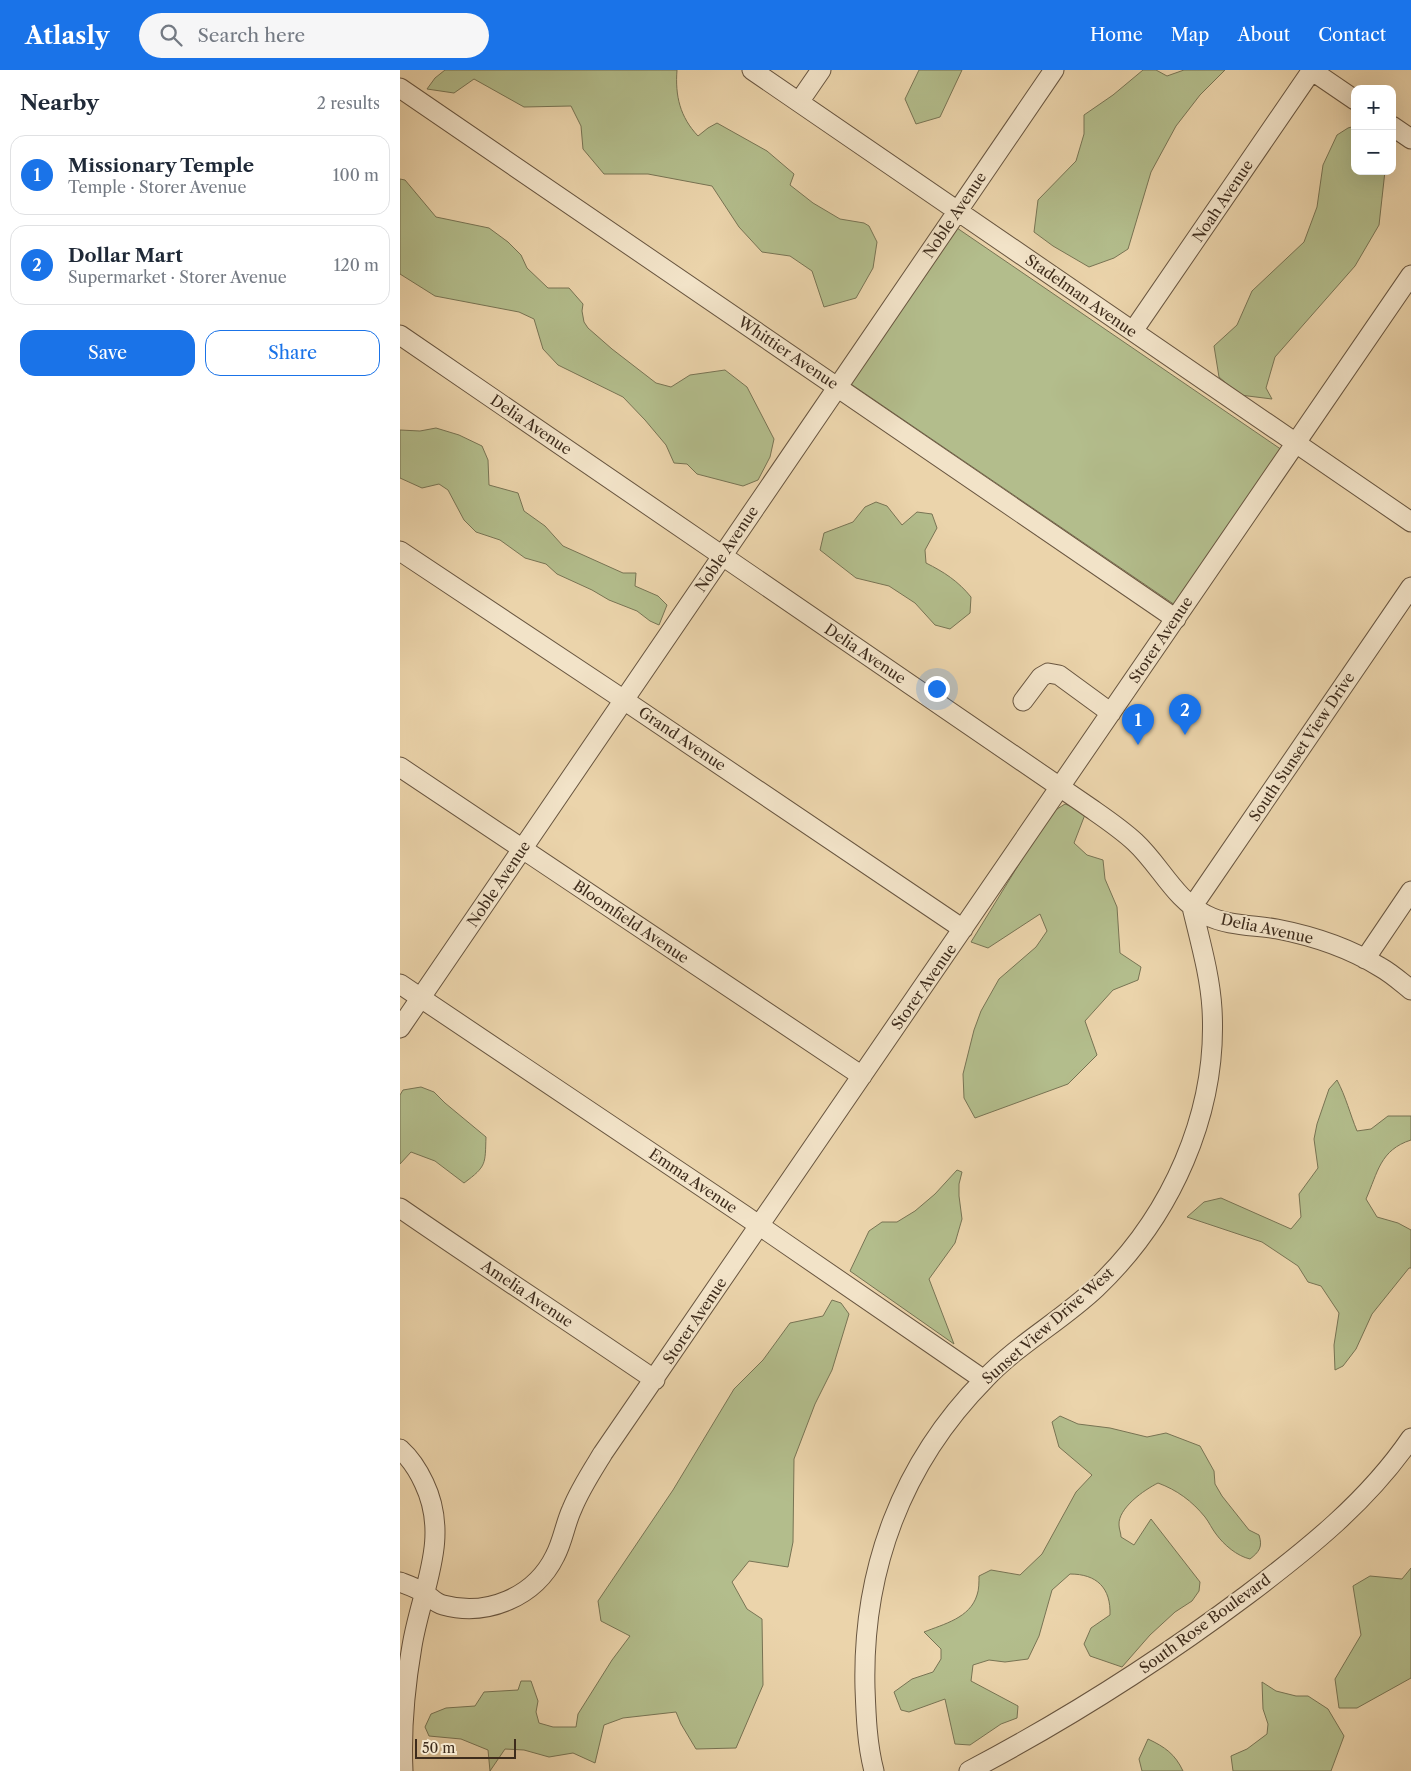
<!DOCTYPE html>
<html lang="en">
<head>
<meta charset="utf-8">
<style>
	:root { --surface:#fff; --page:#f6f6f7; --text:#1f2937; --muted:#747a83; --line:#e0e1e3; --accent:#1a73e8 }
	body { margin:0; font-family:"Libre Caslon Text",serif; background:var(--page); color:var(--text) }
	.controls { position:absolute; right:15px; top:15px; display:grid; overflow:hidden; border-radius:10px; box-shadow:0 5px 20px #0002 }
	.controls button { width:45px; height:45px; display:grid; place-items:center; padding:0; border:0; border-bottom:1px solid var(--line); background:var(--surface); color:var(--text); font:25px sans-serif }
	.scale { position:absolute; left:15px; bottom:12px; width:101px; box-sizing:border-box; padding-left:5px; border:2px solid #3e2c1c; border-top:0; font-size:14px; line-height:18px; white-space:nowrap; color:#3e2c1c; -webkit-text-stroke:4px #f2e3c8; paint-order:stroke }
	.you { position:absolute; left:536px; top:618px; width:18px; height:18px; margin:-12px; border:4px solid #fff; border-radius:50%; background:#1a73e8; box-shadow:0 0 0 8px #1a73e833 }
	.badge { display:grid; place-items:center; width:32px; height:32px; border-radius:50%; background:var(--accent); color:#fff; font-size:16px; font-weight:700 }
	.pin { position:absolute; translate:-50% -41px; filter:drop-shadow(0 1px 2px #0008) }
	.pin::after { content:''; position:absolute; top:26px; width:18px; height:15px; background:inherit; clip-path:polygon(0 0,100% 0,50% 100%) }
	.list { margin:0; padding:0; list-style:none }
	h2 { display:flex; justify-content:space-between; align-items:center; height:65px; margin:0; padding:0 20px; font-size:21px }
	h2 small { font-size:16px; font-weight:400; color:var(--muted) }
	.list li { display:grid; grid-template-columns:32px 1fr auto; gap:15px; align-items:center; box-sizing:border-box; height:80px; margin:0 10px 10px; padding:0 10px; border:1px solid var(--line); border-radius:15px }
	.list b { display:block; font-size:19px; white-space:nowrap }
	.list p { margin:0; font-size:16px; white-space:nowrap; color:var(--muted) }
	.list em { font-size:16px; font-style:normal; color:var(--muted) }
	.actions { display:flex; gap:10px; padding:15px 20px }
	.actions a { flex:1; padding:11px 0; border:1px solid var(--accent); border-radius:15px; text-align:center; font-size:18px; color:var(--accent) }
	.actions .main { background:var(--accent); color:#fff }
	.icon { flex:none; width:28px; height:28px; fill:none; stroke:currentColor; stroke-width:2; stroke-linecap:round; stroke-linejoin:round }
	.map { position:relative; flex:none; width:1011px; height:1701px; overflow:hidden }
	header { display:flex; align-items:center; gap:30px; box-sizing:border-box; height:70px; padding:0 25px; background:var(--accent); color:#fff }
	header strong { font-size:24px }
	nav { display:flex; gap:28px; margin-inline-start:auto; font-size:18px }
	.search { width:350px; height:45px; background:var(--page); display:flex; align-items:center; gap:12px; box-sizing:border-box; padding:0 18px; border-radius:28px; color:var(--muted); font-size:19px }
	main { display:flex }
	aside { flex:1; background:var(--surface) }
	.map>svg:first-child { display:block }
	.green { fill:#b3bd8c; stroke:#787454 }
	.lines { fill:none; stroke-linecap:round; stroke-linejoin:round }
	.minor-casing { stroke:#695640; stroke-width:21 }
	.minor { stroke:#f2e3c8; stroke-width:19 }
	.labels { text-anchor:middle; stroke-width:4; stroke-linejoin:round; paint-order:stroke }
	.street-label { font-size:15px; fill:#3e2c1c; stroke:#f2e3c8 }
</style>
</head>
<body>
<header>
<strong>Atlasly</strong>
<div class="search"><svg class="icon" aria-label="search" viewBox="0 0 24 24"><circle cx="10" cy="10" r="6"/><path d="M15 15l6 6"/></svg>Search here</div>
<nav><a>Home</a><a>Map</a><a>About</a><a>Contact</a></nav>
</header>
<main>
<aside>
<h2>Nearby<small>2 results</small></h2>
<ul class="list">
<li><span class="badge">1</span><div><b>Missionary Temple</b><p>Temple · Storer Avenue</p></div><em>100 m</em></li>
<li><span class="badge">2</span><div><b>Dollar Mart</b><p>Supermarket · Storer Avenue</p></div><em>120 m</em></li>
</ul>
<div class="actions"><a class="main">Save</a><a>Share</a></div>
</aside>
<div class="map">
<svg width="1011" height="1701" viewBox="0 0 1011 1701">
	<rect width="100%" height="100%" fill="#ebd4ab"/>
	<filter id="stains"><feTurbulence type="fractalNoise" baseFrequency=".004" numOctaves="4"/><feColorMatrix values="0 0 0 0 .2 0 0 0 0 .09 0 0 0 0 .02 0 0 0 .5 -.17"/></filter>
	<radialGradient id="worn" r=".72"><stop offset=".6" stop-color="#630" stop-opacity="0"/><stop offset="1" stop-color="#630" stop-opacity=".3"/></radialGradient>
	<!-- green -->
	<path class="green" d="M45 0H277C275 26 280 47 298 66L308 58 317 53 367 81 394 104 390 115 413 133 440 149 464 153 469 156 477 172 473 198 456 228 424 237 412 201 390 186 362 182 339 157 312 116 248 104H204L183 79 181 56 171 36 124 37 74 9 54 23 27 19 35 8Z
		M519 0H562L540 47 516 54 505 29Z
		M743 0H756L767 6 784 0H825L800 25 776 56 751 102 728 179 714 188 689 197 653 176 634 162 638 130 676 91 684 64V45L713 25Z
		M955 56V101H985L979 155 955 196 875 287 866 318 872 329 840 325 819 307 814 276 837 255 852 221 904 172 917 137 923 95 937 65 948 58Z
		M0 109 5 110 36 147 89 158 108 172 121 185 127 198 148 218H169L183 234 182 241 184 252 188 258 212 279 256 313 271 317 290 305 325 300 347 317 374 369 370 387 358 410 343 416 297 404 287 394 274 393 266 375 245 350 223 327 158 295 143 279 134 249 119 242 35 226 0 204Z
		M557 158 882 380 775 535 451 314Z
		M36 358 59 365 82 376 88 390 89 415 118 423 124 441 145 456 163 476 223 503H236L235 516 258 526 267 535 259 555 250 551 237 541 209 530 192 520 157 504 146 494 125 488 100 470 76 462 64 450 48 420 39 414 22 418 0 408V360L20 361Z
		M476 432 487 436 502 455 517 442 532 444 537 458 525 480 526 493C544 502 558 511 571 527L570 543 550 559 535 555 515 533 489 516 456 508 420 480 424 463 453 452 465 437Z
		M665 734 686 742 674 773 687 785 703 790 705 809 717 837 720 883 741 897 738 910 713 920 685 951 697 985 668 1014 575 1048 564 1028 563 1004 574 960 581 941 599 909 636 877 647 861 640 844 588 878 571 872 645 752 654 741Z
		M937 1010C946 1027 950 1044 957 1061L971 1059 988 1046H1011V1070C980 1080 978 1102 966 1129L977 1147 998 1153 1011 1160V1198H1009L972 1244 956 1279 943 1296 935 1300 934 1275 939 1243 921 1216 908 1212 898 1196 862 1172 787 1147 804 1132 821 1128 891 1159 901 1147 899 1124 918 1098 914 1069 917 1054 929 1019Z
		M21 1017 34 1022 45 1033 86 1067C85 1094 87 1096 64 1113L35 1091 11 1082 0 1094V1025L3 1020Z
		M557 1100 562 1102 559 1114V1126L562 1149 555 1173 529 1209 554 1274 450 1201 469 1161 482 1152H497L515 1141 535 1124Z
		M432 1230 441 1233 449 1244 432 1300 415 1334 394 1389 393 1472 388 1497 349 1491 332 1512 347 1539 362 1549 363 1615 336 1678 296 1679 281 1654 276 1642 223 1648 204 1655 195 1693 173 1683 149 1687 124 1680 105 1679 90 1701 88 1680 61 1669 29 1666 25 1657 31 1644 46 1638 75 1636 84 1622 118 1620 121 1611H131L138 1631 136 1642 139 1653 153 1657H176L178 1644 212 1590 230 1566 201 1551 198 1531 273 1420 334 1319 363 1290 390 1253 423 1246Z
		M660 1346 678 1354 710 1358 747 1367 766 1363 800 1376 814 1401 815 1414 822 1426 849 1460 859 1465C863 1477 859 1482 850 1489 837 1486 824 1475 816 1464 812 1459 809 1452 805 1447 792 1431 777 1420 758 1413 744 1420 718 1438 719 1455 719 1459 721 1463 721 1467L734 1475 751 1449 800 1512 799 1521 792 1531 775 1542 750 1565 722 1597 690 1586 684 1574 691 1558 710 1545C711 1518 697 1504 670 1504L652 1520 639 1566 628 1589 605 1592 589 1590 573 1595 571 1611 618 1636 617 1648 601 1654 570 1675 555 1674 545 1629 509 1642 501 1640 494 1622 512 1609 533 1602 541 1589V1579L524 1562C544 1554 570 1548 577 1525 579 1520 579 1512 579 1506L591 1500 620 1505 642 1484 676 1422 692 1405 659 1377 652 1352Z
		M1011 1498V1608L957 1638H939L935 1609 961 1565 953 1516 970 1506 1002 1509Z
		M862 1612 876 1621 896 1626H908L928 1639 944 1666 931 1701H833L831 1686 847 1679 867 1664 868 1654 863 1639Z
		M748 1669C765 1677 775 1684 783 1701H742L739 1689Z"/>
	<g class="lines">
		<!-- minor casing -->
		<g class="minor-casing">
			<path id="minor" d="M352 0 1011 452
				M911 0 955 30
				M0 18 776 549
				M399 32 421 0
				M992 56 1011 69
				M733 261 912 0
				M0 265 686 735C703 747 720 758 735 772 760 795 775 830 806 845 827 856 854 855 877 859 913 866 949 878 980 897 991 903 1001 912 1011 920
				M0 481 212 622 563 859
				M623 631 641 607 648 603 659 605 711 643
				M0 697 462 1006
				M965 889 1011 821
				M0 914 344 1145 584 1310
				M0 958 654 0
				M0 1138C84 1196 170 1252 255 1310
				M0 1379C10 1388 18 1400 24 1413 51 1469 21 1520 12 1576 5 1617 1 1660 3 1701
				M0 1512C8 1515 17 1518 24 1523 31 1527 35 1533 43 1535 87 1547 135 1527 155 1486 163 1471 165 1454 172 1439 180 1419 192 1401 203 1383L1011 205
				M474 1701C467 1674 466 1646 465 1618 462 1500 502 1393 585 1309 618 1274 661 1251 696 1218 771 1147 818 1043 812 939 810 905 800 871 792 837L1011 517
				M569 1701C666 1650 759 1591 847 1525 908 1479 968 1431 1011 1368"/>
		</g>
		<!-- minor -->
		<use href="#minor" class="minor"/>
	</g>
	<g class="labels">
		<!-- street labels -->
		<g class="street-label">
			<text transform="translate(823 131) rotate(-56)" y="5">Noah Avenue</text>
			<text transform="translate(555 145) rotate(-56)" y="5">Noble Avenue</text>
			<text transform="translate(681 226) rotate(35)" y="5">Stadelman Avenue</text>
			<text transform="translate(388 283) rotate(34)" y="5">Whittier Avenue</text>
			<text transform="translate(131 355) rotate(34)" y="5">Delia Avenue</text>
			<text transform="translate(327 479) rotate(-56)" y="5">Noble Avenue</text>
			<text transform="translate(761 570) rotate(-56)" y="5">Storer Avenue</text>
			<text transform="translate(465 584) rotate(34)" y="5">Delia Avenue</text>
			<text transform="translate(282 669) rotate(34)" y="5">Grand Avenue</text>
			<text transform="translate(902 677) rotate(-56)" y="5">South Sunset View Drive</text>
			<text transform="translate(99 814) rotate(-56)" y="5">Noble Avenue</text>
			<text transform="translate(231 852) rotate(34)" y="5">Bloomfield Avenue</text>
			<text transform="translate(867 859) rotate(12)" y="5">Delia Avenue</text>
			<text transform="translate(524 917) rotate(-55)" y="5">Storer Avenue</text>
			<text transform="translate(293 1111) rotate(34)" y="5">Emma Avenue</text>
			<text transform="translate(127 1224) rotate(34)" y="5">Amelia Avenue</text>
			<text transform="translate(295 1251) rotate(-56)" y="5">Storer Avenue</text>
			<text transform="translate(648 1256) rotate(-41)" y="5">Sunset View Drive West</text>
			<text transform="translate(805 1554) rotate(-36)" y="5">South Rose Boulevard</text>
		</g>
	</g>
	<rect width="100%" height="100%" filter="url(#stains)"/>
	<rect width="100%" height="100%" fill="url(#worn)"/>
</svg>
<div class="controls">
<button>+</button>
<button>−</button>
</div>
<div class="scale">50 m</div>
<div class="you"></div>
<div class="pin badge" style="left:738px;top:675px">1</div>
<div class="pin badge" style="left:785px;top:665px">2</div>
</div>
</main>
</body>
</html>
